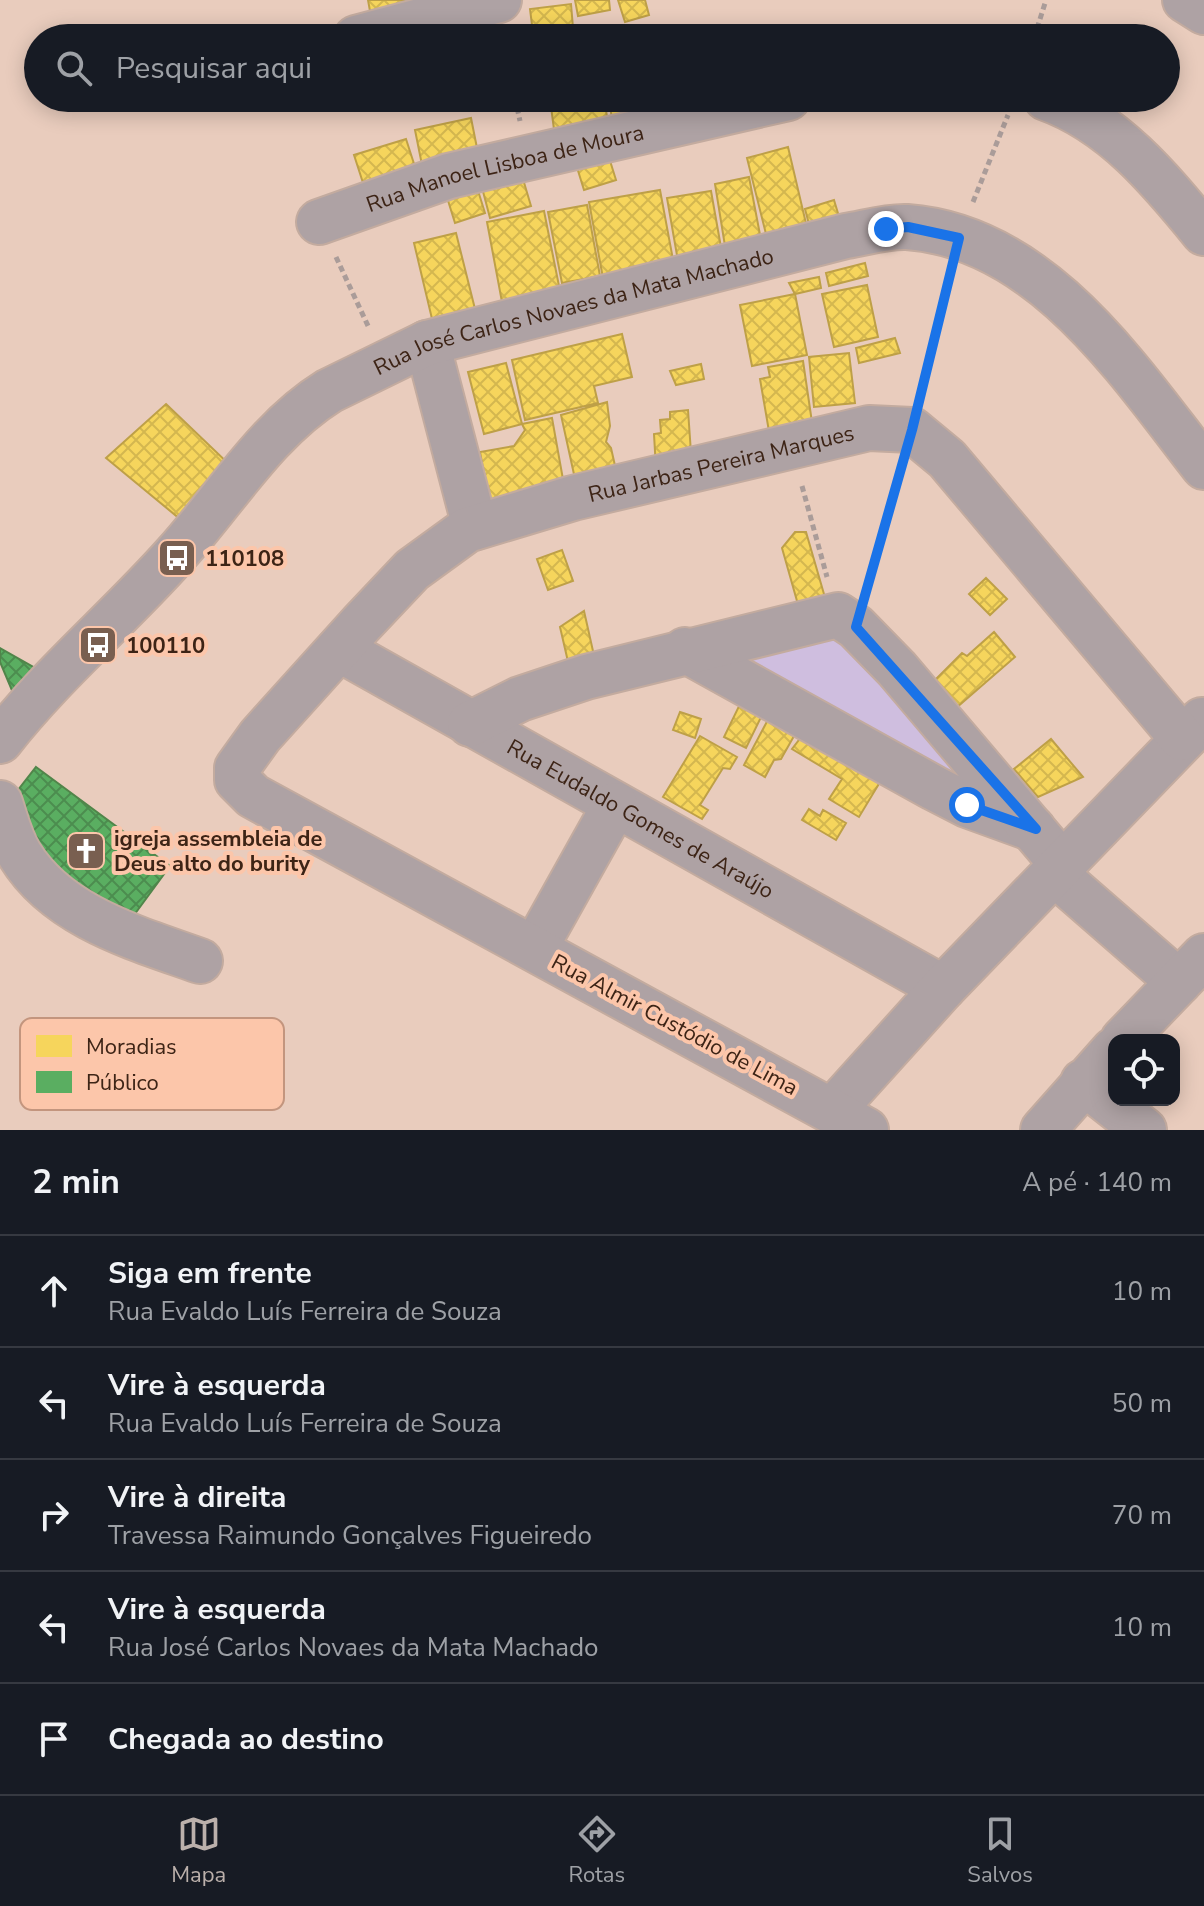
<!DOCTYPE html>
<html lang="pt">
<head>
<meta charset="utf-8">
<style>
	:root { --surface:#171b24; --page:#20242c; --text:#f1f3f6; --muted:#9ea1a6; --line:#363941; --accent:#bbb0ab }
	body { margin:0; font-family:"Nunito Sans",sans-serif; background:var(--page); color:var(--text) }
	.controls { position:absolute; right:24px; bottom:24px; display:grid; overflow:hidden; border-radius:16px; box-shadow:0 4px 20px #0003 }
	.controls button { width:72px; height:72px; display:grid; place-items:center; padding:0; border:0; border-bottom:2px solid var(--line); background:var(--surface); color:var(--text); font:40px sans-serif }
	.stop { position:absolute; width:24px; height:24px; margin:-18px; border:6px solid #1a73e8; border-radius:50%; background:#fff }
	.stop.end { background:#1a73e8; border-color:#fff; box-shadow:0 2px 8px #0008 }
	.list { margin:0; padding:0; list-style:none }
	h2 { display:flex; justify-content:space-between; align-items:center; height:104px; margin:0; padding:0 32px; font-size:34px }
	h2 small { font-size:26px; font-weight:400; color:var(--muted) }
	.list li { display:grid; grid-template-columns:52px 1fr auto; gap:24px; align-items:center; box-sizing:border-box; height:112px; padding:0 32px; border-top:2px solid var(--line) }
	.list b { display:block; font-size:30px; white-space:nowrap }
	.list p { margin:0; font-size:26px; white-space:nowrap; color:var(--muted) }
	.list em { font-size:26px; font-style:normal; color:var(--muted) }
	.icon { flex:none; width:44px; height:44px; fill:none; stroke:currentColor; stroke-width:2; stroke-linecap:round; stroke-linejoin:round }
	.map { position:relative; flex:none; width:1204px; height:1130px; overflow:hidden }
	.search { position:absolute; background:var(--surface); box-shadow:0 4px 20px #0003; left:24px; right:24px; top:24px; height:88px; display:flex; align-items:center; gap:20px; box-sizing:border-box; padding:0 28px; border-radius:44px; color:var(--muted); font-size:30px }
	.sheet { height:664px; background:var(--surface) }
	nav { display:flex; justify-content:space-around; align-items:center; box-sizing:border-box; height:112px; border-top:2px solid var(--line); background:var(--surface); font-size:22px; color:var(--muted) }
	nav a { display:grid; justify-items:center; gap:4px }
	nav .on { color:var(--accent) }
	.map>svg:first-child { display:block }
	.green { fill:#cfbedf }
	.homes { fill:url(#homes-cross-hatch); stroke:#bea047; stroke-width:2 }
	.public { fill:url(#public-cross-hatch); stroke:#51854a; stroke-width:2 }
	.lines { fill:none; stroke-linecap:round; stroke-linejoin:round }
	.minor-casing { stroke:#c3ab9f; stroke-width:48 }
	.path { stroke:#aa9c99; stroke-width:5; stroke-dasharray:6 4; stroke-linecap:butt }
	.minor { stroke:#aea2a4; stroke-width:44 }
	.route { stroke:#1a73e8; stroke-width:10 }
	.labels { text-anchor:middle; stroke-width:8; stroke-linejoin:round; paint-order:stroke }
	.street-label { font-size:22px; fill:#3d2416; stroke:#fcc6aa }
	.poi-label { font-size:22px; font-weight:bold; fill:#3d2416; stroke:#fcc6aa; text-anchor:start }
	.key { fill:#fcc6aa; stroke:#c3957e; stroke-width:2 }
	.key-label { font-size:22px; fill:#3d2416 }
</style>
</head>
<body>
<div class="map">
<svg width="1204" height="1130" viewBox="0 0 1204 1130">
	<defs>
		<pattern id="homes-cross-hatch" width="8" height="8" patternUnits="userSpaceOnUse" patternTransform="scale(2)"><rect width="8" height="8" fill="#f6d55c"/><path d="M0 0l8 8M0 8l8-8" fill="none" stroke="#d4b74f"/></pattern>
		<pattern id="public-cross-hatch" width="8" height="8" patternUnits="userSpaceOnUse" patternTransform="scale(2)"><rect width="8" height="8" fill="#5aae61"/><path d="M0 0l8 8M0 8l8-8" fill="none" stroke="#4c8d4f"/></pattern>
	</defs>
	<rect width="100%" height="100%" fill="#e9ccbd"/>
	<!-- green -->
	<path class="green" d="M839 612 1073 861 686 655Z"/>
	<!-- homes -->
	<path class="homes" d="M368 0H422V2L370 11Z
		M575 0H609L610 10 578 16Z
		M618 0H645L649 15 625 22Z
		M571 4 573 28 533 33 530 9Z
		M604 98 609 129 555 137 550 99Z
		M609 98H677L680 117 613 127Z
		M471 118 479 158 423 170 415 130Z
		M406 139 417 173 365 189 354 155Z
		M788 147 808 232 768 242 747 158Z
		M607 151 616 180 584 190 575 161Z
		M520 169 531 206 490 218 480 180Z
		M749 177 761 240 725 246 715 184Z
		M475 181 485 213 455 223 445 191Z
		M660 190 674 265 603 278 589 202Z
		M711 191 722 253 678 261 667 198Z
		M834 200 840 220 810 228 805 209Z
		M587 205 600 276 562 283 548 212Z
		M544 211 560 291 502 302 487 222Z
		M456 233 476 313 433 323 414 243Z
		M865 263 868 276 829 286 826 273Z
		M819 277 821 288 795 294 789 283Z
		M867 285 878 337 834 347 822 294Z
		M795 294 807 355 752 366 740 305Z
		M622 334 632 377 594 386 598 403 525 420 512 360Z
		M895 338 900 353 859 363 856 348Z
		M849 353 855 403 814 407 809 357Z
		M803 361 814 436 771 443 760 379 770 377 768 367Z
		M506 363 522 424 484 434 468 372Z
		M701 364 704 379 676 385 670 371Z
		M607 402 610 426 606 442 611 448 618 479 577 488 561 415Z
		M166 404 232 467 186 524 106 458Z
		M688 410 692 467 656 469 654 434 661 433 660 420 670 419V412Z
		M552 418 564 485 489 500 480 452 514 446 525 430 522 424Z
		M795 532H806L826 601 799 608 782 548Z
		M562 550 573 581 548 590 537 559Z
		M986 578 1007 599 990 615 969 594Z
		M584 611 595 660 569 666 560 627Z
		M994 632 1015 657 956 708 933 682 962 653 967 656Z
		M742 700 764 711 746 748 724 737Z
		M680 712 701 719 695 738 673 730Z
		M771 714 798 729 781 759 774 760 765 777 744 765Z
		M809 727 886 772 859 817 829 799 842 779 792 749Z
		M700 736 737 757 730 769 723 768 700 805 708 810 702 819 663 797Z
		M1051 739 1083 777 1038 797 1014 769Z
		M809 809 820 816 823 810 846 823 836 840 802 820Z"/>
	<!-- public -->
	<path class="public" d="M0 648 51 677 19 707 0 662Z
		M36 767 170 866 129 922 0 836V813Z"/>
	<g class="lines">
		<!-- minor casing -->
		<g class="minor-casing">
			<g id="minor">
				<path d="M1185 0 1204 12"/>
				<path d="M356 38 499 0"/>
				<path d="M1046 98C1113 122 1160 179 1204 233"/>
				<path id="s1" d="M319 222 449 176 788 98"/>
				<path d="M427 343 475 527"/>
				<path id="s2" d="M339 649 943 988"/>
				<path d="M685 650 934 788 967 805 1033 829"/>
				<path d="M470 724 520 699 586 677 838 615 856 627 897 669 1063 865"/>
				<path id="s3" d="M0 741C52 674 119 618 175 555 225 500 266 430 329 391L427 343 846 236C865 233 887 226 907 227 1042 237 1128 370 1204 467"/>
				<path d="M0 803C6 821 10 839 20 855 58 917 136 938 200 961"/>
				<path d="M1055 874 1179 982"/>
				<path d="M535 948 615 805"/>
				<path d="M1123 1040 1204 956"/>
				<path d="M1083 1082 1144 1130"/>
				<path d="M833 1110 943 988 1202 720"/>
				<path id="s4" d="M866 1130 253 796 237 780V768L260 736 361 624 412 570 467 530 573 498 869 428 912 430 947 459 1182 738"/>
				<path d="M1043 1130 1114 1050"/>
			</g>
		</g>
		<!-- path -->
		<path class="path" d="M1034 38 1046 0
			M515 98 520 121
			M973 202 1008 115
			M336 257 369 328
			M922 391 950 276
			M802 486 827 577
			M868 587 900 474"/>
		<!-- minor -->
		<use href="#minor" class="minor"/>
	</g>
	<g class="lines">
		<!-- route -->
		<path class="route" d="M886 229 908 227 959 238 912 430 856 627 1036 829 967 805"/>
	</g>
	<!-- icons -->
	<defs>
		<g id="bus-square" transform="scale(2)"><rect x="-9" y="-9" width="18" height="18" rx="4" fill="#795f50" stroke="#fcc6aa"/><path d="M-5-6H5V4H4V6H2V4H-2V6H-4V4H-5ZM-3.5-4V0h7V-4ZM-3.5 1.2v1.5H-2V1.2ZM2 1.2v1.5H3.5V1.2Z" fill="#fff"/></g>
		<g id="church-square" transform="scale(2)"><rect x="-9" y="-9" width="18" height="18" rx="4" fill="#795f50" stroke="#fcc6aa"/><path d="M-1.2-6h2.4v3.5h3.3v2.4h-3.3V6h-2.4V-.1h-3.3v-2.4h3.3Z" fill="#fff"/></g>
	</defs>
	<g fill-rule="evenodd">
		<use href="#bus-square" x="177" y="558"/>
		<use href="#bus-square" x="98" y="645"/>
		<use href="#church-square" x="86" y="851"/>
	</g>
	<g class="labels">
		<!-- street labels -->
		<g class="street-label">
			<text dy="8" stroke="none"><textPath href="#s1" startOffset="194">Rua Manoel Lisboa de Moura</textPath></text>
			<text dy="8" stroke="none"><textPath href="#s3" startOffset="740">Rua José Carlos Novaes da Mata Machado</textPath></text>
			<text dy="8" stroke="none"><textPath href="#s4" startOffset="1328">Rua Jarbas Pereira Marques</textPath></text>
			<text dy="8" stroke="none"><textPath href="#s2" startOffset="346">Rua Eudaldo Gomes de Araújo</textPath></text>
			<text transform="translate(675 1024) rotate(28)" y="8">Rua Almir Custódio de Lima</text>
		</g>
		<!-- poi labels -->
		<g class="poi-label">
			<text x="205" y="566">110108</text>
			<text x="126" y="653">100110</text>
			<text x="114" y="846">igreja assembleia de<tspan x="114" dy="25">Deus alto do burity</tspan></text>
		</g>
	</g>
	<!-- legend -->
	<rect x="20" y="1018" width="264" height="92" rx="12" class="key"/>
	<rect x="36" y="1035" width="36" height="22" fill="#f6d55c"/>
	<rect x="36" y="1071" width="36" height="22" fill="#5aae61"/>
	<g class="key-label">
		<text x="86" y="1054">Moradias</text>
		<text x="86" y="1090">Público</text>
	</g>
</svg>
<div class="controls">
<button><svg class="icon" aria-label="locate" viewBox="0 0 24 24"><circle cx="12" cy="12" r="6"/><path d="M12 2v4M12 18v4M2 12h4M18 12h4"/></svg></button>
</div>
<div class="stop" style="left:967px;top:805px"></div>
<div class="stop end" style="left:886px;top:229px"></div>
<div class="search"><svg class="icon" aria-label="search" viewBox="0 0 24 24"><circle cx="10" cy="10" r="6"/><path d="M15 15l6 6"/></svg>Pesquisar aqui</div>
</div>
<section class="sheet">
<h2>2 min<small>A pé · 140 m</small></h2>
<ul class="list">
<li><svg class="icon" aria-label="ahead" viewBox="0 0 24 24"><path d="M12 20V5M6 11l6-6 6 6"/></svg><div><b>Siga em frente</b><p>Rua Evaldo Luís Ferreira de Souza</p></div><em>10 m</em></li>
<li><svg class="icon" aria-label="left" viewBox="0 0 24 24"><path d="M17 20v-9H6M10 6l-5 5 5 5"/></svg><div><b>Vire à esquerda</b><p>Rua Evaldo Luís Ferreira de Souza</p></div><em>50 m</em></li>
<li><svg class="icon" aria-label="right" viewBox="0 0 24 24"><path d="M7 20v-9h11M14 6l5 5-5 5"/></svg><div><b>Vire à direita</b><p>Travessa Raimundo Gonçalves Figueiredo</p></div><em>70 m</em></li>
<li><svg class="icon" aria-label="left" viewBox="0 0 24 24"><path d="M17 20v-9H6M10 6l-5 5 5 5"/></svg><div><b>Vire à esquerda</b><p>Rua José Carlos Novaes da Mata Machado</p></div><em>10 m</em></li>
<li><svg class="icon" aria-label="arrive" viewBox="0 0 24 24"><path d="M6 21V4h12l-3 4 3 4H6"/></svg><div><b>Chegada ao destino</b></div></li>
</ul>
</section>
<nav>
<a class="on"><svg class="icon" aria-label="map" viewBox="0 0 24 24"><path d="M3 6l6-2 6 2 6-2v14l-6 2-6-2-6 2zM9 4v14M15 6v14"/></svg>Mapa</a>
<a><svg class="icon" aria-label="directions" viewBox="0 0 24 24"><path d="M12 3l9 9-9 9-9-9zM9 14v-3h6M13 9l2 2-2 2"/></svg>Rotas</a>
<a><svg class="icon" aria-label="saved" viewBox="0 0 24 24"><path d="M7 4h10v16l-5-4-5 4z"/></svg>Salvos</a>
</nav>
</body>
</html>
